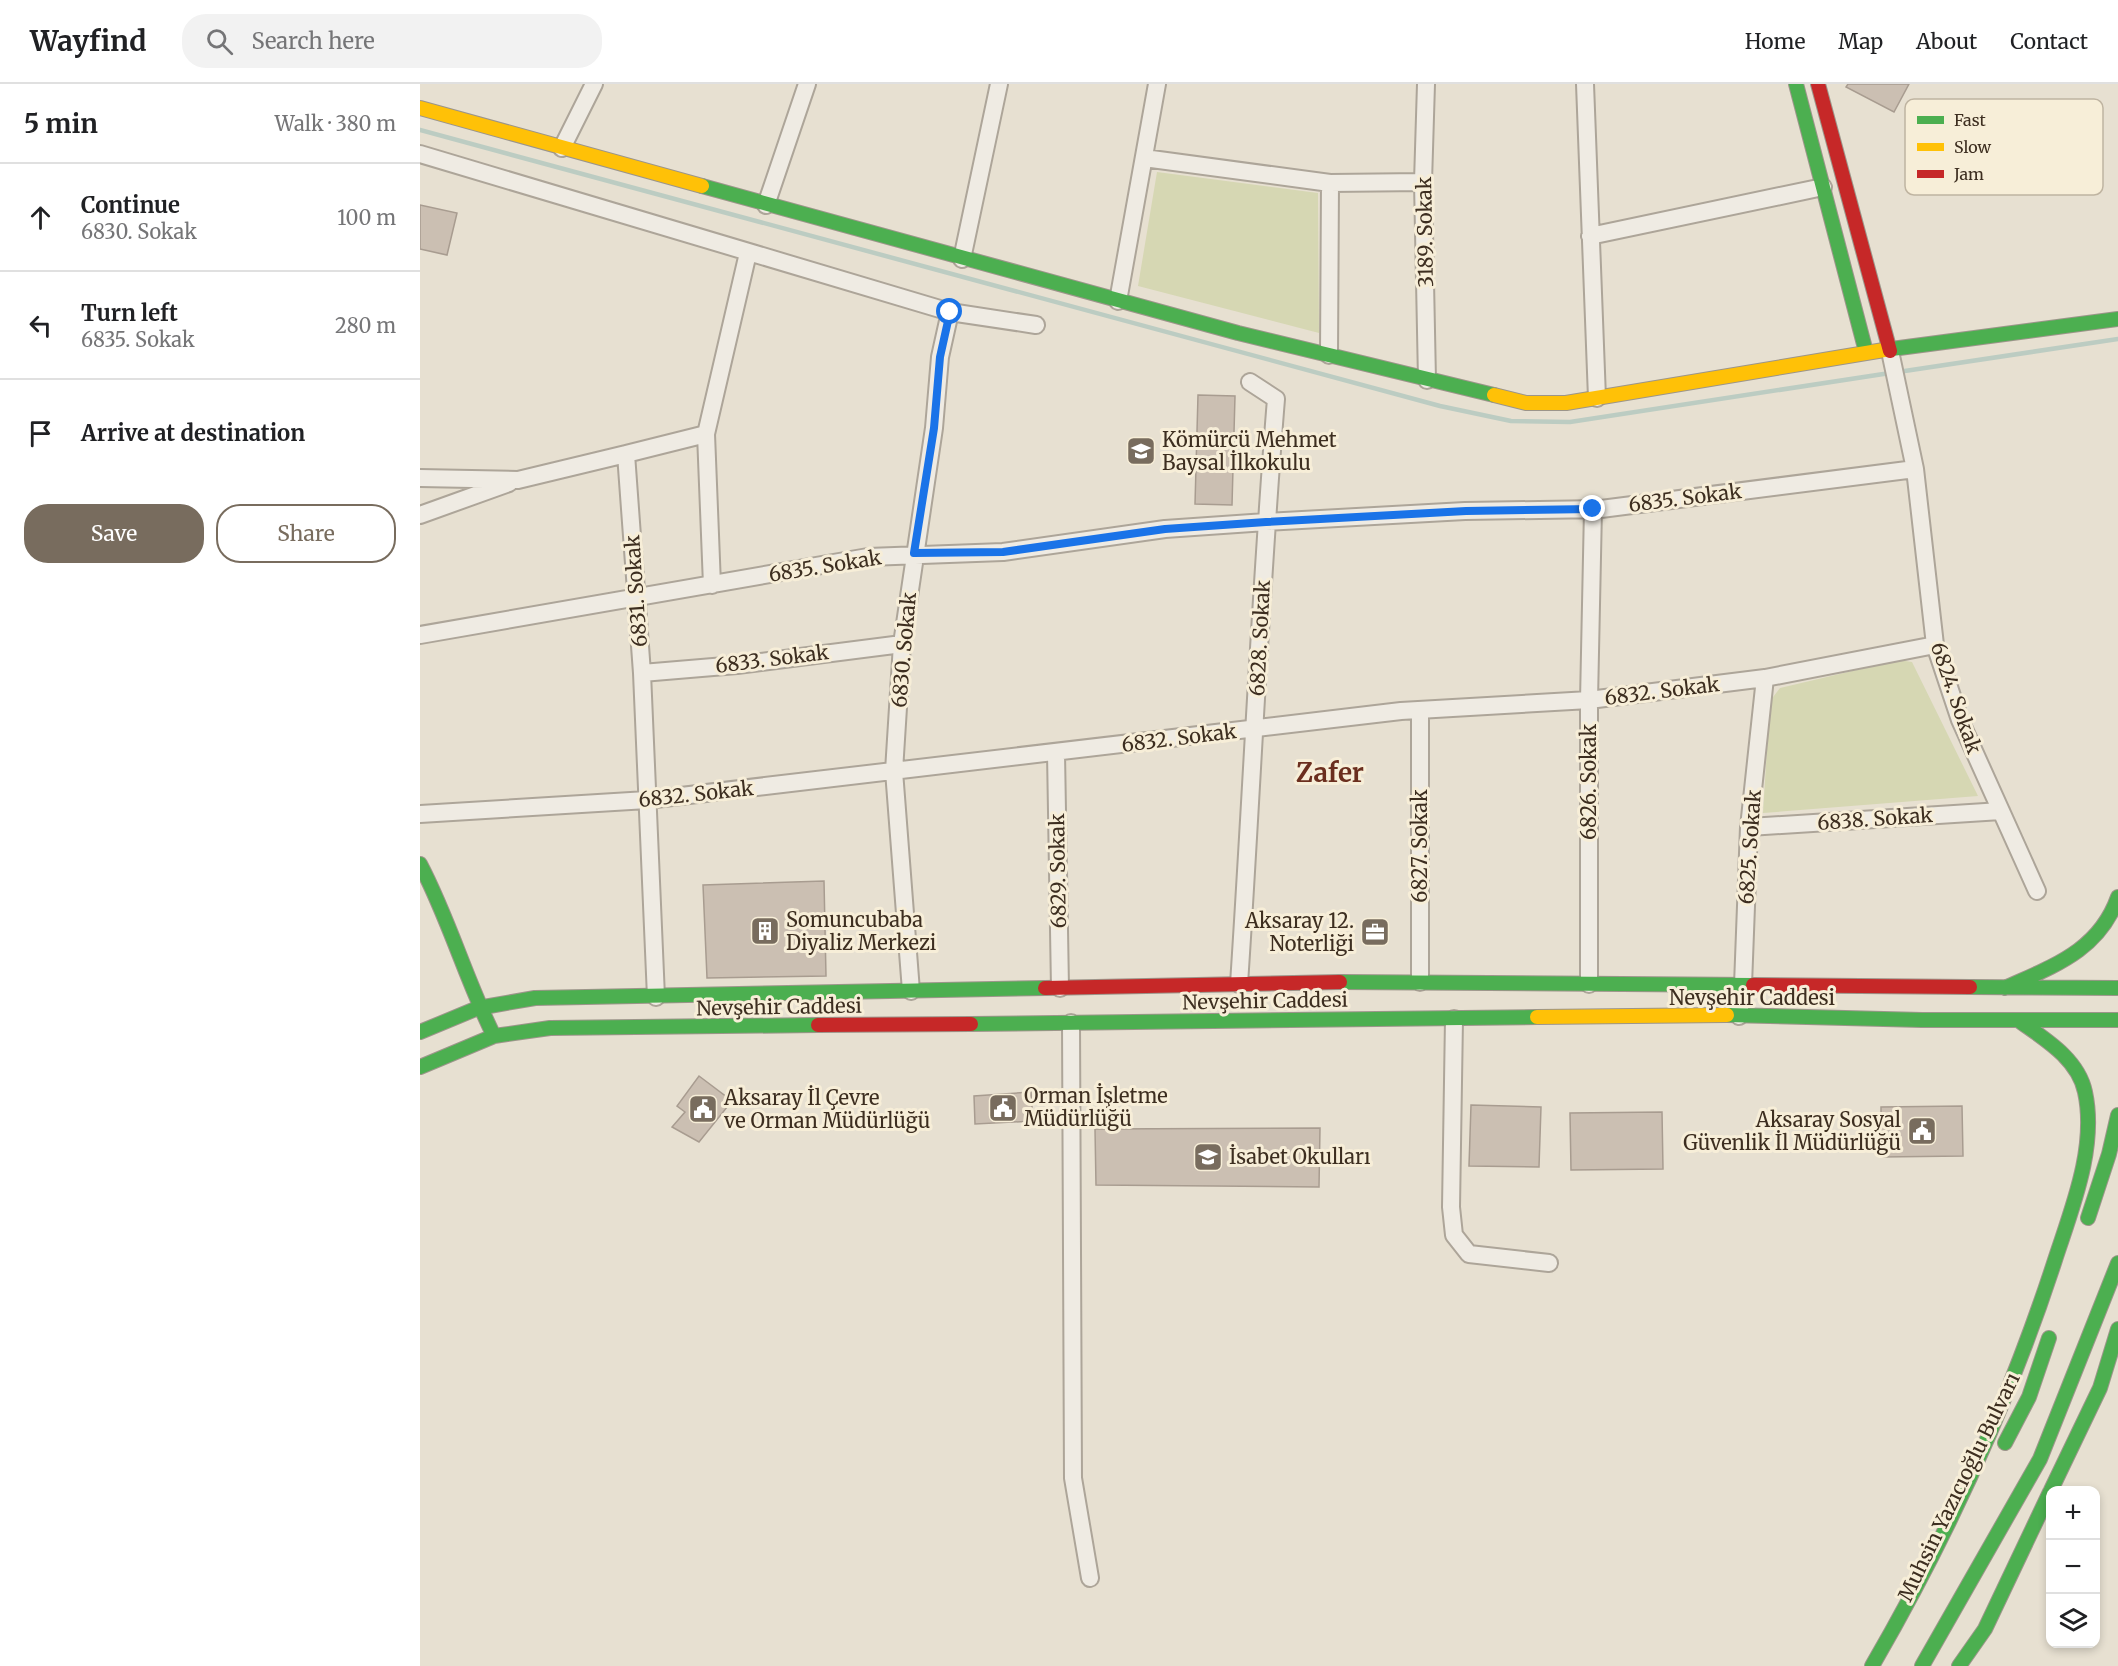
<!DOCTYPE html>
<html lang="en">
<head>
<meta charset="utf-8">
<style>
	:root { --surface:#fff; --page:#f2f2f2; --text:#202124; --muted:#757577; --line:#e0e0e0; --accent:#786c5e }
	body { margin:0; font-family:Merriweather,serif; background:var(--page); color:var(--text) }
	.controls { position:absolute; right:18px; bottom:18px; display:grid; overflow:hidden; border-radius:12px; box-shadow:0 3px 9px #0003 }
	.controls button { width:54px; height:54px; display:grid; place-items:center; padding:0; border:0; border-bottom:2px solid var(--line); background:var(--surface); color:var(--text); font:30px sans-serif }
	.stop { position:absolute; width:18px; height:18px; margin:-14px; border:4px solid #1a73e8; border-radius:50%; background:#fff }
	.stop.end { background:#1a73e8; border-color:#fff; box-shadow:0 2px 6px #0008 }
	.list { margin:0; padding:0; list-style:none }
	h2 { display:flex; justify-content:space-between; align-items:center; height:78px; margin:0; padding:0 24px; font-size:26px }
	h2 small { font-size:20px; font-weight:400; color:var(--muted) }
	.list li { display:grid; grid-template-columns:39px 1fr auto; gap:18px; align-items:center; box-sizing:border-box; height:108px; padding:0 24px; border-top:2px solid var(--line) }
	.list b { display:block; font-size:22px; white-space:nowrap }
	.list p { margin:0; font-size:20px; white-space:nowrap; color:var(--muted) }
	.list em { font-size:20px; font-style:normal; color:var(--muted) }
	.actions { display:flex; gap:12px; padding:18px 24px }
	.actions a { flex:1; padding:14px 0; border:2px solid var(--accent); border-radius:24px; text-align:center; font-size:21px; color:var(--accent) }
	.actions .main { background:var(--accent); color:#fff }
	.icon { flex:none; width:33px; height:33px; fill:none; stroke:currentColor; stroke-width:2; stroke-linecap:round; stroke-linejoin:round }
	.map { position:relative; flex:none; width:1698px; height:1582px; overflow:hidden }
	header { display:flex; align-items:center; gap:36px; box-sizing:border-box; height:84px; padding:0 30px; background:var(--surface); border-bottom:2px solid var(--line) }
	header strong { font-size:28px }
	nav { display:flex; gap:33px; margin-inline-start:auto; font-size:21px }
	.search { width:420px; height:54px; background:var(--page); display:flex; align-items:center; gap:15px; box-sizing:border-box; padding:0 21px; border-radius:24px; color:var(--muted); font-size:22px }
	main { display:flex }
	aside { flex:1; background:var(--surface) }
	.map>svg:first-child { display:block }
	.green { fill:#d6d7b3 }
	.lines { fill:none; stroke-linecap:round; stroke-linejoin:round }
	.stream { stroke:#bcccc2; stroke-width:4.5 }
	.building { fill:#cbbfb2; stroke:#a89c90; stroke-width:1.5 }
	.street-casing { stroke:#ada599; stroke-width:20 }
	.fast-casing { stroke:#9c958a; stroke-width:16 }
	.slow-casing { stroke:#9c958a; stroke-width:16 }
	.jam-casing { stroke:#9c958a; stroke-width:16 }
	.street { stroke:#efebe3; stroke-width:16 }
	.fast { stroke:#4caf50; stroke-width:14 }
	.slow { stroke:#ffc107; stroke-width:14 }
	.jam { stroke:#c62828; stroke-width:14 }
	.route { stroke:#1a73e8; stroke-width:8 }
	.labels { text-anchor:middle; stroke-width:6; stroke-linejoin:round; paint-order:stroke }
	.street-label { font-size:20px; fill:#3d2e20; stroke:#f7eed8 }
	.poi-label { font-size:20px; fill:#3d2e20; stroke:#f7eed8; text-anchor:start }
	.district-label { font-size:26px; font-weight:bold; fill:#6b2e1e; stroke:#f7eed8 }
	.key { fill:#f7eed8; stroke:#bfb4a1; stroke-width:1.5 }
	.key-label { font-size:16px; fill:#3d2e20 }
</style>
</head>
<body>
<header>
<strong>Wayfind</strong>
<div class="search"><svg class="icon" aria-label="search" viewBox="0 0 24 24"><circle cx="10" cy="10" r="6"/><path d="M15 15l6 6"/></svg>Search here</div>
<nav><a>Home</a><a>Map</a><a>About</a><a>Contact</a></nav>
</header>
<main>
<aside>
<h2>5 min<small>Walk · 380 m</small></h2>
<ul class="list">
<li><svg class="icon" aria-label="ahead" viewBox="0 0 24 24"><path d="M12 20V5M6 11l6-6 6 6"/></svg><div><b>Continue</b><p>6830. Sokak</p></div><em>100 m</em></li>
<li><svg class="icon" aria-label="left" viewBox="0 0 24 24"><path d="M17 20v-9H6M10 6l-5 5 5 5"/></svg><div><b>Turn left</b><p>6835. Sokak</p></div><em>280 m</em></li>
<li><svg class="icon" aria-label="arrive" viewBox="0 0 24 24"><path d="M6 21V4h12l-3 4 3 4H6"/></svg><div><b>Arrive at destination</b></div></li>
</ul>
<div class="actions"><a class="main">Save</a><a>Share</a></div>
</aside>
<div class="map">
<svg width="1698" height="1582" viewBox="0 0 1698 1582">
	<rect width="100%" height="100%" fill="#e7e0d1"/>
	<!-- green -->
	<path class="green" d="M737 88 898 109 899 249 718 202Z
		M1479 576 1492 578 1558 712 1343 729 1350 617 1360 604Z"/>
	<g class="lines">
		<!-- stream -->
		<path class="stream" d="M0 46 1020 322 1091 337 1150 338 1470 289
			M1478 288 1698 255"/>
	</g>
	<!-- building -->
	<path class="building" d="M1428 0H1489L1474 28 1426 3Z
		M0 121 37 129 27 171 0 165Z
		M778 311 815 312 812 421 775 420Z
		M404 797 406 892 287 894 283 801Z
		M279 992 312 1017 279 1058 252 1043 265 1028 257 1022Z
		M611 1008 613 1037 555 1040 554 1012Z
		M1051 1021 1121 1023 1119 1083 1049 1082Z
		M1542 1022 1543 1072 1461 1073V1023Z
		M1242 1028 1243 1085 1151 1086 1150 1029Z
		M900 1044 899 1103 676 1101 675 1045Z"/>
	<g class="lines">
		<!-- street casing -->
		<g class="street-casing">
			<path id="street" d="M1006 0 1003 98 1007 296
				M1165 0 1177 314
				M142 64 174 0
				M0 70 530 228 616 241
				M724 74 910 99 1003 98
				M346 121 387 0
				M1170 152 1403 103
				M542 175 579 0
				M698 217 737 0
				M1470 267 1495 385 1515 561 1540 636 1617 807
				M909 271 910 99
				M286 350 292 501
				M0 394 98 396 206 370
				M0 431 89 399
				M0 551 448 473 583 468 745 445 846 438 1045 427 1181 425 1495 385
				M222 589 317 581 482 560
				M636 669 640 904
				M0 730 227 716 981 627 1169 616 1345 594 1515 561
				M1329 743 1581 727
				M1000 898V626
				M819 900C832 705 840 510 856 315L830 298
				M1169 900V616L1173 425
				M491 907 474 687 482 560 514 344 520 273 530 228
				M236 913 222 589 206 370 286 350 328 169
				M1319 932 1323 901 1329 743 1345 594
				M1034 935 1031 1123 1034 1151 1049 1170 1129 1179
				M651 939 653 1394 670 1494"/>
		</g>
		<!-- fast casing -->
		<g class="fast-casing">
			<path id="fast" d="M1376 0 1446 268
				M282 102 818 249 1074 311
				M1464 266 1698 235
				M0 780C29 835 46 896 74 952
				M920 898 1333 901
				M1550 903 1698 904
				M1585 904C1633 882 1679 867 1698 813
				M1307 931 1502 936H1698
				M551 940 1117 933
				M0 948 58 924 115 914 625 904
				M0 983 74 952 130 944 398 941
				M1668 1134 1689 1070 1698 1031
				M1585 1359 1609 1313 1629 1254
				M1631 1406 1680 1304 1698 1245
				M1452 1582C1527 1453 1589 1318 1635 1176 1652 1124 1677 1063 1665 1008 1658 974 1623 954 1598 936
				M1502 1582 1620 1375 1698 1179
				M1539 1582 1565 1545 1630 1408"/>
		</g>
		<!-- slow casing -->
		<g class="slow-casing">
			<path id="slow" d="M0 24 282 102
				M1074 311 1106 319H1146L1464 266
				M1117 933 1307 931"/>
		</g>
		<!-- jam casing -->
		<g class="jam-casing">
			<path id="jam" d="M1398 0 1470 267
				M1333 901 1550 903
				M625 904 920 898
				M398 941 551 940"/>
		</g>
		<!-- street -->
		<use href="#street" class="street"/>
		<!-- fast -->
		<use href="#fast" class="fast"/>
		<!-- slow -->
		<use href="#slow" class="slow"/>
		<!-- jam -->
		<use href="#jam" class="jam"/>
	</g>
	<g class="lines">
		<!-- route -->
		<path class="route" d="M530 228 520 273 514 344 494 469 583 468 745 445 846 438 1046 427 1173 425"/>
	</g>
	<!-- icons -->
	<defs>
		<g id="school-square" transform="scale(1.5)"><rect x="-9" y="-9" width="18" height="18" rx="4" fill="#786c5e" stroke="#f7eed8"/><path d="M0-5L7-2L0 1L-7-2ZM-4 1L0 2.5L4 1V4Q0 6-4 4Z" fill="#fff"/></g>
		<g id="building-square" transform="scale(1.5)"><rect x="-9" y="-9" width="18" height="18" rx="4" fill="#786c5e" stroke="#f7eed8"/><path d="M-4-6H4V6H1V3H-1V6H-4ZM-2.5-4.3h1.7v1.8h-1.7ZM.8-4.3h1.7v1.8H.8ZM-2.5-1h1.7V.8h-1.7ZM.8-1h1.7V.8H.8Z" fill="#fff"/></g>
		<g id="office-square" transform="scale(1.5)"><rect x="-9" y="-9" width="18" height="18" rx="4" fill="#786c5e" stroke="#f7eed8"/><path d="M-6-3h4V-5.5h4V-3h4V5H-6ZM-1-4.5V-3h2v-1.5ZM-6 0V1H6V0Z" fill="#fff"/></g>
		<g id="civic-square" transform="scale(1.5)"><rect x="-9" y="-9" width="18" height="18" rx="4" fill="#786c5e" stroke="#f7eed8"/><path d="M-.6-6.5H3V-4.5H.6V-3L4-1V1h2V6H-6V1h2V-1L-.6-3ZM-1.2 2.5V6h2.4V2.5Z" fill="#fff"/></g>
	</defs>
	<g fill-rule="evenodd">
		<use href="#school-square" x="721" y="367"/>
		<use href="#building-square" x="345" y="847"/>
		<use href="#office-square" x="955" y="848"/>
		<use href="#civic-square" x="583" y="1024"/>
		<use href="#civic-square" x="283" y="1025"/>
		<use href="#civic-square" x="1502" y="1047"/>
		<use href="#school-square" x="788" y="1073"/>
	</g>
	<g class="labels">
		<!-- street labels -->
		<g class="street-label">
			<text transform="translate(1005 148) rotate(-91)" y="7">3189. Sokak</text>
			<text transform="translate(1265 414) rotate(-7)" y="7">6835. Sokak</text>
			<text transform="translate(405 482) rotate(-9)" y="7">6835. Sokak</text>
			<text transform="translate(216 507) rotate(-94)" y="7">6831. Sokak</text>
			<text transform="translate(840 554) rotate(-87)" y="7">6828. Sokak</text>
			<text transform="translate(484 566) rotate(-85)" y="7">6830. Sokak</text>
			<text transform="translate(352 575) rotate(-7)" y="7">6833. Sokak</text>
			<text transform="translate(1242 607) rotate(-7)" y="7">6832. Sokak</text>
			<text transform="translate(1536 614) rotate(71)" y="7">6824. Sokak</text>
			<text transform="translate(759 654) rotate(-7)" y="7">6832. Sokak</text>
			<text transform="translate(1169 698) rotate(-90)" y="7">6826. Sokak</text>
			<text transform="translate(276 710) rotate(-6)" y="7">6832. Sokak</text>
			<text transform="translate(1455 735) rotate(-4)" y="7">6838. Sokak</text>
			<text transform="translate(1000 762) rotate(-90)" y="7">6827. Sokak</text>
			<text transform="translate(1330 763) rotate(-86)" y="7">6825. Sokak</text>
			<text transform="translate(638 787) rotate(-91)" y="7">6829. Sokak</text>
			<text x="1332" y="921">Nevşehir Caddesi</text>
			<text transform="translate(845 917) rotate(-1)" y="7">Nevşehir Caddesi</text>
			<text transform="translate(359 923) rotate(-1)" y="7">Nevşehir Caddesi</text>
			<text transform="translate(1539 1403) rotate(-64)" y="7">Muhsin Yazıcıoğlu Bulvarı</text>
		</g>
		<!-- poi labels -->
		<g class="poi-label">
			<text x="742" y="363">Kömürcü Mehmet<tspan x="742" dy="23">Baysal İlkokulu</tspan></text>
			<text x="366" y="843">Somuncubaba<tspan x="366" dy="23">Diyaliz Merkezi</tspan></text>
			<text x="934" y="844" text-anchor="end">Aksaray 12.<tspan x="934" dy="23">Noterliği</tspan></text>
			<text x="604" y="1019">Orman İşletme<tspan x="604" dy="23">Müdürlüğü</tspan></text>
			<text x="304" y="1021">Aksaray İl Çevre<tspan x="304" dy="23">ve Orman Müdürlüğü</tspan></text>
			<text x="1481" y="1043" text-anchor="end">Aksaray Sosyal<tspan x="1481" dy="23">Güvenlik İl Müdürlüğü</tspan></text>
			<text x="809" y="1080">İsabet Okulları</text>
		</g>
		<!-- district labels -->
		<g class="district-label">
			<text x="910" y="698">Zafer</text>
		</g>
	</g>
	<!-- legend -->
	<rect x="1485" y="15" width="198" height="96" rx="9" class="key"/>
	<rect x="1497" y="32" width="27" height="8" fill="#4caf50"/>
	<rect x="1497" y="59" width="27" height="8" fill="#ffc107"/>
	<rect x="1497" y="86" width="27" height="8" fill="#c62828"/>
	<g class="key-label">
		<text x="1534" y="42">Fast</text>
		<text x="1534" y="69">Slow</text>
		<text x="1534" y="96">Jam</text>
	</g>
</svg>
<div class="controls">
<button>+</button>
<button>−</button>
<button><svg class="icon" aria-label="layers" viewBox="0 0 24 24"><path d="M12 4l9 5-9 5-9-5zM3 14l9 5 9-5"/></svg></button>
</div>
<div class="stop" style="left:530px;top:228px"></div>
<div class="stop end" style="left:1173px;top:425px"></div>
</div>
</main>
</body>
</html>
